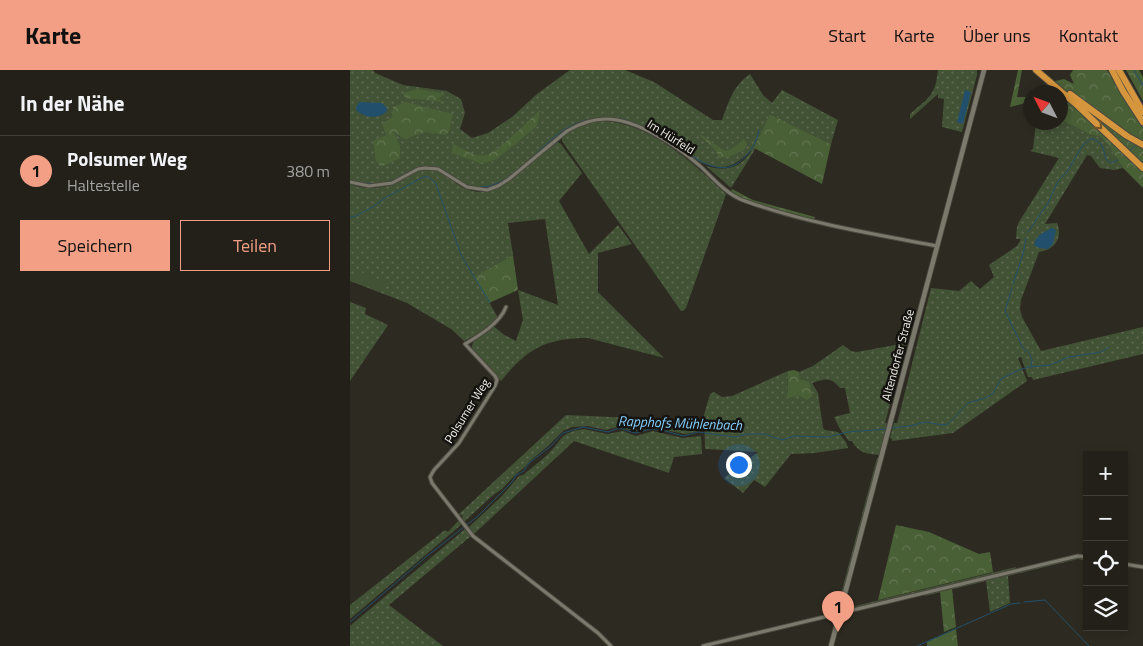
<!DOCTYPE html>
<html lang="de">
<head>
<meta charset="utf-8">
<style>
	:root { --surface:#222019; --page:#2e2d26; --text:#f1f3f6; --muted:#a2a3a2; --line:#3f3e38; --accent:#f39f85 }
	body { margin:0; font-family:"Titillium Web",sans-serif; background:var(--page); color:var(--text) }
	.controls { position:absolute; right:15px; bottom:15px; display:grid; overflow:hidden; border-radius:0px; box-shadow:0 2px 8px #0003 }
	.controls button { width:45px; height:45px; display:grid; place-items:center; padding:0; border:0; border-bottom:1px solid var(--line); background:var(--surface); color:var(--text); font:25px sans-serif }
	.compass { position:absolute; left:673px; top:15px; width:45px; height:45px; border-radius:50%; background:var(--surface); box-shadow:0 2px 8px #0003; rotate:312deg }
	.you { position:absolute; left:388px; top:394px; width:18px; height:18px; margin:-12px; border:4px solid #fff; border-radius:50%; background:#1a73e8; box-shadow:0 0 0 8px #1a73e833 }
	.badge { display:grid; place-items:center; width:32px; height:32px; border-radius:50%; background:var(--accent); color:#111; font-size:16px; font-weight:700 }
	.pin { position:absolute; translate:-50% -41px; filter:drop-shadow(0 1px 2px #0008) }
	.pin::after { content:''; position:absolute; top:26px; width:18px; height:15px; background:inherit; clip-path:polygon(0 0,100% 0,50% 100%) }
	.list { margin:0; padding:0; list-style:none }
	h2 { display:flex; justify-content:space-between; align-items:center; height:65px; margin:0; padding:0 20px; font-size:21px }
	h2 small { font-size:16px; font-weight:400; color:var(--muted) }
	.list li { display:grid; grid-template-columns:32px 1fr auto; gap:15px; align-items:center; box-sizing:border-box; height:70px; padding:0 20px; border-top:1px solid var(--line) }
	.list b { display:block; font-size:19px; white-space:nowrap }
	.list p { margin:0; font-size:16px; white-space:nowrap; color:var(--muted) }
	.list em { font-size:16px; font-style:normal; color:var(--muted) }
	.actions { display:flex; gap:10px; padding:15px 20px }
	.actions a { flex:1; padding:11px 0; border:1px solid var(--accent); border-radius:0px; text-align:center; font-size:18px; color:var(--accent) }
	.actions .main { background:var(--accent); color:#111 }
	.icon { flex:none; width:28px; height:28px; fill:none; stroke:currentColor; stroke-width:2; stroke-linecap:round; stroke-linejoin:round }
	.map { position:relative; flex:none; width:793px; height:576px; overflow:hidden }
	header { display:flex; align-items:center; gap:30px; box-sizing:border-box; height:70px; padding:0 25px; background:var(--accent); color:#111 }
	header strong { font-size:24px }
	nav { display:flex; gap:28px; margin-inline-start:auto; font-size:18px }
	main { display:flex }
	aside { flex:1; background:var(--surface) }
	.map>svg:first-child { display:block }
	.grass { fill:url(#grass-dots); fill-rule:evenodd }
	.forest { fill:url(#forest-crowns) }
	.pitch { fill:#425235 }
	.water { fill:#22506c }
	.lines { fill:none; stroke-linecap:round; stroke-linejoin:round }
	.stream { stroke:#22506c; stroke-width:1 }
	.minor-casing { stroke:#4a483f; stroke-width:5 }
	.tertiary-casing { stroke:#4a483f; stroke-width:6 }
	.motorway-casing { stroke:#4a483f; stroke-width:8 }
	.minor { stroke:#7b786c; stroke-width:3 }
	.tertiary { stroke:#7b786c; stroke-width:4.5 }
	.motorway { stroke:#d6963e; stroke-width:6 }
	.oneway { stroke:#755426 }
	.labels { text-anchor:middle; stroke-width:5; stroke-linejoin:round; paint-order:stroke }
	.street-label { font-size:12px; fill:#f0eee7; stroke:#14130f }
	.water-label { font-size:14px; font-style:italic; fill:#85cffe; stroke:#14130f }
</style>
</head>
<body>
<header>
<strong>Karte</strong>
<nav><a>Start</a><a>Karte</a><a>Über uns</a><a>Kontakt</a></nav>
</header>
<main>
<aside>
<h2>In der Nähe<small></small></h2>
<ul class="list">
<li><span class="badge">1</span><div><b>Polsumer Weg</b><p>Haltestelle</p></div><em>380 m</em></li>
</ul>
<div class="actions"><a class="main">Speichern</a><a>Teilen</a></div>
</aside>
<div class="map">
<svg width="793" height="576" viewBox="0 0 793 576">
	<defs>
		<pattern id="grass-dots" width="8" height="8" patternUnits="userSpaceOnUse" patternTransform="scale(1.25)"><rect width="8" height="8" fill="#425235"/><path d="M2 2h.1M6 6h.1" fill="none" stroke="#5e6b52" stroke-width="1.8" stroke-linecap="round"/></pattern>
		<pattern id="forest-crowns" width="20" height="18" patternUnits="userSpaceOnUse" patternTransform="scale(1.25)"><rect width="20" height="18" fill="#495f36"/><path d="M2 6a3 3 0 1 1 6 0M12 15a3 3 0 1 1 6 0" fill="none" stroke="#647653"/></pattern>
	</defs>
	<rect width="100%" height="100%" fill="#2d2b21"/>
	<!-- grass -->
	<path class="grass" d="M0 0H23L25 3 53 15 97 21 111 29 115 43 110 59 122 68 138 63 162 47 187 24 220 0H275L304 12 363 50H372C379 31 383 16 400 4L413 25 422 33 432 20 488 50 481 74 420 44 404 81 381 118 356 96C377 102 391 98 402 80 393 87 386 96 373 97 358 98 346 90 335 83 298 58 262 35 218 59 193 76 153 124 122 118 112 116 107 109 98 104 92 101 84 99 76 97L42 112 19 115 0 111Z
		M588 0H627V5L612 62 592 57 594 29 588 28V24L560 49V44C579 27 585 27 588 0Z
		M711 50 741 65 751 67 758 75 773 98 765 100 750 98 741 86 737 85 695 154 707 153C713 168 705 180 689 182L671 230 670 239 672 247 691 281 793 257V284L683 310 682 307H678L671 287 668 288 677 311 603 363 542 371V369L540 368 544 353H547L549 346 581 218 609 221 621 211 630 219 644 207 639 195 667 176 671 169H666L667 157 669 152 709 88 680 81 683 79 686 53 710 52Z
		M252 51C299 52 343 93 376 124L336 238 333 241H331L212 71V66C224 57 237 53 252 51Z
		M206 71 211 74 232 103 209 131 239 184 268 155 282 174 248 183V222L314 288 238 268C195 268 177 279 151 311L121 279 124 270 129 266 127 264 114 271 101 259 57 233 0 211V114C13 120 35 119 48 112 56 108 63 101 72 100 86 97 96 105 106 113 134 133 152 115 173 98 184 89 195 80 206 71ZM195 149 208 235 168 220 173 250 166 271 153 264 141 254 148 248 125 207 163 185 158 153Z
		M0 232 16 238 15 244 38 255 0 311Z
		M556 273 535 353H537L530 385C517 384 508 383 502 371H499L490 359 484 347 500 343 495 318H490C480 306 475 309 462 313L468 323 473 358 475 360 488 362 496 372 498 378 465 383 441 384 415 417 404 410 393 423 374 408 408 382 355 379 354 345 360 324 364 322 372 327 382 326 438 301 437 328 449 309V302L463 296 493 275 501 281 507 282Z
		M216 345 350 351V361L335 364 305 358 285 361 268 357 256 360 237 356 222 357 213 361 198 376 180 391 174 398 167 403 152 419 142 426 114 452 110 448 113 447 112 445H108Z
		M234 359 257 364 273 361 286 366 303 361 333 368 351 366 352 384 324 387 319 403 224 371 124 464 118 458 152 426 169 406 173 405C181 398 190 392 197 385 214 369 208 363 234 359Z
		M527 388H529L489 538 487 539Z
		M109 450 112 454 0 549V535L95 460 98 462Z
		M115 459 121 466 39 535 93 576H0V556Z
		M728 487 737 489V491L728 489 658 506 660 533 640 542 636 511 575 526 576 523Z
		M666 497 665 499 498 540 497 538Z"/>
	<!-- forest -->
	<path class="forest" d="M668 0H672L667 27H680V32L660 37Z
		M723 0H757L781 40 793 57V118L773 98 758 75 751 67 741 65 711 50 710 22H694L697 13 714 9 724 14 720 5Z
		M776 0H789L793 7V31Z
		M68 19 95 24 89 28 92 32 56 28 52 23Z
		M56 32 103 44 99 61 96 65 76 62 54 69 44 62 50 76V88L31 97 26 91 23 71 36 65 32 54 42 47 43 37Z
		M190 40 187 56 147 89 132 94 102 83 103 74C112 78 125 88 136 85 149 81 178 51 190 40Z
		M420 44 481 74 472 114 404 78Z
		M348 63 375 81 383 78 394 69 397 74 394 80 378 87 369 88C365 75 356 73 348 63Z
		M382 119 403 130 465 147 464 150C442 143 398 136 381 122Z
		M163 185 168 220 139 233 124 207Z
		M444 300 449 302V309L459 312 462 326 457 330 450 326 437 328 438 301Z
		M546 455 579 462 629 484 640 482 643 502 528 530Z
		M602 519 606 557 594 562 590 522Z
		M606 559 608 576H577V572Z"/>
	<!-- pitch -->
	<path class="pitch" d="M6 200 35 212 31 222 2 210Z"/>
	<!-- water -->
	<path class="water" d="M615 20 621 22 613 54 607 52Z
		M10 32 32 33 37 38V41C28 50 15 48 6 40L7 35Z
		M702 158 706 160 703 174 698 179 689 178 684 175C686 165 694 162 702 158Z"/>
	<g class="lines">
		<!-- stream -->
		<path class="stream" d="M784 0 793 16
			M255 48 273 49 292 57
			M320 71C341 85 372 113 395 87 403 78 407 71 409 60
			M780 80 785 76
			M53 105C73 93 84 93 104 107
			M0 110 6 112
			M37 112 45 110
			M14 113 25 114
			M130 117C158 119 189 77 212 61 220 56 227 53 236 50
			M0 147 6 146 24 136 35 128 73 107H79L86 114 111 185 140 233
			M678 162 698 133 708 111 717 102 733 75 740 69H744C746 71 750 73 751 74 756 81 753 99 768 90
			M663 214 673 184 676 168
			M662 218 655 241 673 278 680 284 682 291 681 296
			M541 358 560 356 575 352 592 355 598 354 618 333 638 327 643 323 651 309 669 300 679 297 700 295 719 287 751 282 759 277
			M674 532 695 530 739 576
			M0 552 77 486 128 446 162 412 166 405 174 401 179 393 201 376 213 363 233 357 258 362 269 358 285 363 301 359 312 360 333 366 348 362 385 367 397 364H415L432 370 444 366 478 367 498 362 537 359
			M567 576 661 534 670 533"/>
		<!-- minor casing -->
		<g class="minor-casing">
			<path id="minor" d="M0 112 19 116 42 113 68 99 75 98 88 99 117 117 137 120 148 116 159 109 217 61C229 54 242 49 256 49 287 49 327 76 350 96 364 109 377 125 395 131 456 153 523 164 587 176
				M156 237C150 253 130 265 115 274L145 306 147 310 145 316 109 373 84 400 80 407 82 413 123 466 248 563 261 576
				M774 494 793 497
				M353 576 728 486 737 487"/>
		</g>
		<!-- tertiary casing -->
		<g class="tertiary-casing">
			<path id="tertiary" d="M481 576 634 0"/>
		</g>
		<!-- motorway casing -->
		<g class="motorway-casing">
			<path id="motorway" d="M686 0 728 36 793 98
				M762 0 773 21 793 52
				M769 0 793 42
				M720 24 777 66 793 75"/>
		</g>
		<!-- minor -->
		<use href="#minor" class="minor"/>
		<!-- tertiary -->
		<use href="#tertiary" class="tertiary"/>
		<!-- motorway -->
		<use href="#motorway" class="motorway"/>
	</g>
	<!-- one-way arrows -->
	<defs><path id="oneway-chevron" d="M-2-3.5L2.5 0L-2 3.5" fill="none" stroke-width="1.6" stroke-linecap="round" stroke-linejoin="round" transform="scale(1.25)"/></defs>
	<use class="oneway" href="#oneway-chevron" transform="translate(749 56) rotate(44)"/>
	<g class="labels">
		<!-- street labels -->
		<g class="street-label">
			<text transform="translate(321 67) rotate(32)" y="4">Im Hürfeld</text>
			<text transform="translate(548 285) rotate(-75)" y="4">Altendorfer Straße</text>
			<text transform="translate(117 341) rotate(-58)" y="4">Polsumer Weg</text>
		</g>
		<!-- water labels -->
		<g class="water-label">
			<text transform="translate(330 353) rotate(2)" y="5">Rapphofs Mühlenbach</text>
		</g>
	</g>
</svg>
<div class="controls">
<button>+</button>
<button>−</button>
<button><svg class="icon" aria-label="locate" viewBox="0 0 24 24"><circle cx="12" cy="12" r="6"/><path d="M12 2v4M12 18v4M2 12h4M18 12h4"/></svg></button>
<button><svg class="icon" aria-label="layers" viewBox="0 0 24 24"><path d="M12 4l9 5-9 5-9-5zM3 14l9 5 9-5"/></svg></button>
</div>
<svg class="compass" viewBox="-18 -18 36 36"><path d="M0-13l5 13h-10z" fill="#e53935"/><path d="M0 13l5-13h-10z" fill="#a2a3a2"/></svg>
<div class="you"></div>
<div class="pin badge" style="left:488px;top:562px">1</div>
</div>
</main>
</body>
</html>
